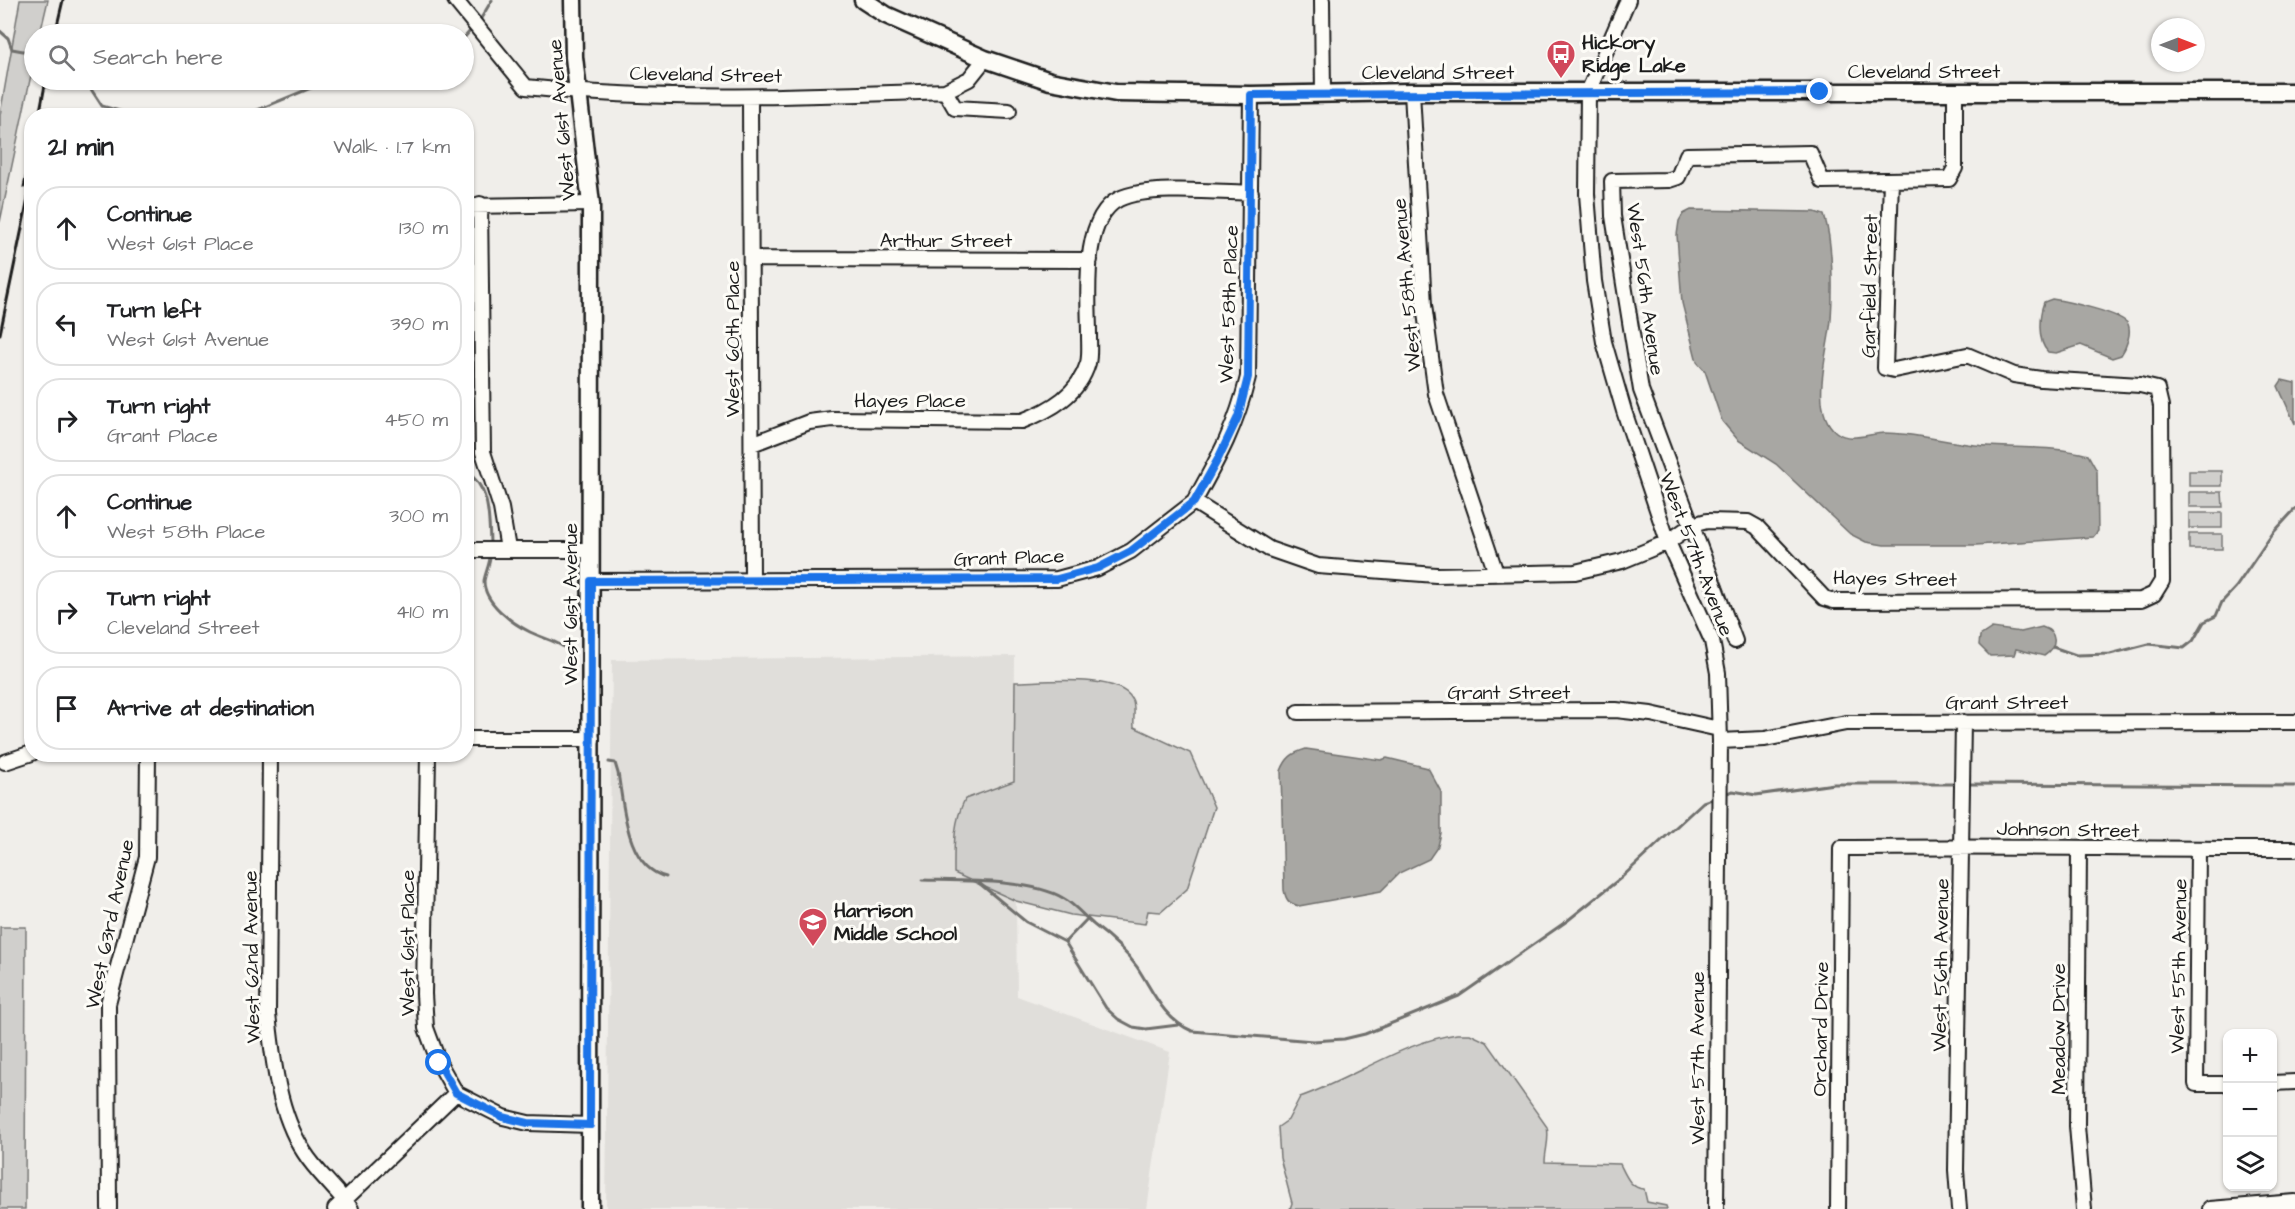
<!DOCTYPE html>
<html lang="en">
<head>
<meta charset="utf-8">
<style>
	:root { --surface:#fff; --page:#f6f6f6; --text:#202124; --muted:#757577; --line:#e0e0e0 }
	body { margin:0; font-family:"Architects Daughter",sans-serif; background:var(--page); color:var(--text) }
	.controls { position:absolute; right:18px; bottom:18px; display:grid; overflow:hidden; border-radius:12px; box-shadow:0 2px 4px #0004 }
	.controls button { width:54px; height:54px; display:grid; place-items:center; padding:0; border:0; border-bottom:2px solid var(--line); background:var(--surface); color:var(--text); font:30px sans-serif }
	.compass { position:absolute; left:2151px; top:18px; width:54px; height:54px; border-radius:50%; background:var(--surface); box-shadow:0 2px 4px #0004; rotate:90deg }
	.stop { position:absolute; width:18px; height:18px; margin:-14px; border:4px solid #1a73e8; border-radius:50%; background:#fff }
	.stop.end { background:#1a73e8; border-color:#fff; box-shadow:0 2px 6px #0008 }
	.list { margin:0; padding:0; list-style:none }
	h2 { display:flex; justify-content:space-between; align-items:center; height:78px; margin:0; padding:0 24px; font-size:26px }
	h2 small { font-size:20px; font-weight:400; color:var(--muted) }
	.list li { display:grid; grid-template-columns:39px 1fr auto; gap:18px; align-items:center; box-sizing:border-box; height:84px; margin:0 12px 12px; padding:0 12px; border:2px solid var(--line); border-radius:24px }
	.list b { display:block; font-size:22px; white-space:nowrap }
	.list p { margin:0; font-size:20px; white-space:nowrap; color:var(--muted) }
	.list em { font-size:20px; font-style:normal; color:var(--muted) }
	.icon { flex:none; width:33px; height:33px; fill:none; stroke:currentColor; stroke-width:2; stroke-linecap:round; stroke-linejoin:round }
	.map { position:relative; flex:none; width:2295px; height:1209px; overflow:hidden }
	.search { position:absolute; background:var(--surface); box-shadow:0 2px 4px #0004; left:24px; top:24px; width:450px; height:66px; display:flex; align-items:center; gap:15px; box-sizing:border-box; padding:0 21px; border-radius:33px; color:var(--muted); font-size:22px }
	.panel { position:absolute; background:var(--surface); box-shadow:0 2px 4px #0004; left:24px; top:108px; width:450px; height:654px; border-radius:24px }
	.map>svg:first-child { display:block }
	.built { fill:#e0deda }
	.green { fill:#d0cfcc; stroke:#767674; stroke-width:1.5 }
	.water { fill:#a8a7a3; stroke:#706f6d; stroke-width:1.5 }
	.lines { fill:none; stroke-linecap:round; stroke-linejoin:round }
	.stream { stroke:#706f6d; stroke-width:3 }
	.minor-casing { stroke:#1c1c1c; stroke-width:18 }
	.major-casing { stroke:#1c1c1c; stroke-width:21 }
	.minor { stroke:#fdfcf7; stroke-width:14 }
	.major { stroke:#fdfcf7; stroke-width:16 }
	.rail { stroke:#1c1c1c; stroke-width:3 }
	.route { stroke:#1a73e8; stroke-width:8 }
	.labels { text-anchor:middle; stroke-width:6; stroke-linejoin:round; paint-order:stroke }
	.poi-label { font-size:20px; font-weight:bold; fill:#1c1c1c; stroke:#fdfcf7; text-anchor:start }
	.street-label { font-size:20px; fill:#1c1c1c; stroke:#fdfcf7 }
</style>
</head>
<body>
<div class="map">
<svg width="2295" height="1209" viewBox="0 0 2295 1209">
	<rect width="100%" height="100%" fill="#f0eeea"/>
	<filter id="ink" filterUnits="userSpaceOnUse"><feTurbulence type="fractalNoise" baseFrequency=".0167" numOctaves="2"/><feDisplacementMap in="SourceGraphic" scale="12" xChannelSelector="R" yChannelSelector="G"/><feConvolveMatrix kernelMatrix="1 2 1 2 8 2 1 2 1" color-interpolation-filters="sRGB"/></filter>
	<g filter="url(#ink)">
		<!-- built -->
		<path class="built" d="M1015 656 1014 781 965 799 954 872 1016 901 1017 996 1170 1052 1147 1209H606L612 660Z"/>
		<!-- green -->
		<path class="green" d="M20 0H48L40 34H34V61L0 222V115Z
			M2189 471H2222V486H2189Z
			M2189 492H2222L2223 507H2189Z
			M2189 513H2222V528H2189Z
			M2189 534H2222V549H2189Z
			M1015 682C1042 682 1118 673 1132 699 1136 706 1133 719 1134 727L1190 753 1214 807 1187 889 1161 912 1148 911 1145 924 1071 915 1016 901 954 873C954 846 953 823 965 799L1014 781Z
			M0 927H26L25 1209H0Z
			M1457 1034H1470L1487 1042 1547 1127C1550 1140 1545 1150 1545 1162L1620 1164C1626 1176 1630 1188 1644 1189L1647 1202 1666 1206 1667 1209H1290L1292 1203 1280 1158 1278 1127 1288 1120 1300 1097C1352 1079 1402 1042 1457 1034Z"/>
		<!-- water -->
		<path class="water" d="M1691 210 1815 212 1824 215C1833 242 1833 290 1831 319 1829 350 1808 409 1836 432 1850 443 1870 433 1885 433 1915 433 1945 442 1975 445 2012 449 2052 445 2088 455L2097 471 2098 531 2093 537 1976 545H1884L1866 542 1850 534 1776 464 1738 440 1722 421 1705 371 1697 362 1682 303 1677 235 1679 221 1683 214Z
			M2052 299C2065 301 2122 313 2128 324 2132 333 2126 348 2121 355L2112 358 2081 345 2056 353 2048 352C2037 341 2039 316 2044 302Z
			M2282 380 2295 383V424L2278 386Z
			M2042 627C2058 632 2058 647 2044 656L2016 649 2014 655 1990 656 1979 645 1980 636 1992 628 2021 632Z
			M1306 749 1381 760 1387 758 1428 768 1441 792V833L1438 846 1429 859 1399 873 1381 891 1299 906C1288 903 1286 900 1284 890L1281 771C1286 758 1292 753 1306 749Z"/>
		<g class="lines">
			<!-- stream -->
			<path class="stream" d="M480 20 492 0
				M0 31 8 38 12 49 34 53
				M464 38 470 31
				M85 80 102 106 137 116
				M243 116 330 80
				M466 472C490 486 489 517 490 543
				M490 558C489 566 485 574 484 581 484 603 512 623 530 632 544 639 556 640 568 650
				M2053 647 2076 655 2110 654 2149 644 2184 648 2193 641 2204 622 2216 616 2222 602 2236 587 2273 533 2295 509
				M609 762 615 763 618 773C624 807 626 867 666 877
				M1969 784 2295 786
				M1727 793 1733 791 1756 795 1834 784H1954
				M922 880C961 881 1030 879 1063 898 1074 904 1084 916 1094 925 1110 937 1125 950 1137 967 1153 991 1163 1019 1192 1031L1313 1041 1344 1039 1365 1034 1459 996 1567 921 1622 877 1703 802 1712 799
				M979 883 1026 922 1065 942 1106 1008 1118 1019 1133 1027 1146 1029 1178 1025
				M1065 942 1087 919"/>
			<!-- minor casing -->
			<g class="minor-casing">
				<path id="minor" d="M455 0 526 87C665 102 805 96 945 91L969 79 985 59
					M1322 0 1323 94
					M1628 0 1588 92 1587 194 1594 281 1604 342 1624 411 1668 542 1712 641 1718 673 1720 741 1716 1209
					M945 91 955 108 1009 111
					M1412 92 1424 305 1436 394 1496 573
					M750 98 752 579
					M480 204 483 452 501 508 508 549
					M466 206 591 204
					M752 259 1090 260
					M752 444 809 422 832 419 1022 421C1051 410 1079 394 1088 363 1090 355 1089 344 1089 335 1089 299 1080 218 1119 199 1147 185 1218 192 1251 193
					M1194 502C1219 457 1236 427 1248 377L1251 95
					M466 550H591
					M592 581 1057 579 1098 568 1131 551 1194 502 1269 549 1318 566 1436 575 1575 572 1622 561 1668 542 1692 525 1707 521 1748 522 1757 527 1824 598 1834 601 2141 600 2154 594 2162 581 2161 406 2157 389 2140 385 2041 379 2014 375 1967 355 1894 370 1885 368 1891 180
					M1735 641 1641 390 1613 216 1612 181 1669 180 1678 177 1687 155 1810 153 1822 181 1949 179 1955 168V92
					M1298 712 1616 710 1651 714 1719 729
					M466 739H592
					M1720 741 1765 739 1846 723 2295 722
					M270 754 268 1014C273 1060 278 1112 304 1152 317 1173 337 1189 351 1209
					M428 754 424 994 426 1028 439 1063 456 1093 503 1117 528 1123 590 1125
					M5 762 32 753
					M2198 849 2196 1084H2228
					M2079 850 2077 1126 2084 1209
					M2272 1083 2295 1082
					M109 1209 108 1004 147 857 148 754
					M335 1209 456 1093
					M1838 1209 1841 848C1992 846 2144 849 2295 849
					M1959 1209 1956 1170 1963 722
					M2210 1209 2295 1202"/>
			</g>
			<!-- major casing -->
			<g class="major-casing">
				<path id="major" d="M573 0 574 57 591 204 590 1209
					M863 0 886 15 985 59 1050 81 1116 93 1251 95 1412 92H2295"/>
			</g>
			<!-- minor -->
			<use href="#minor" class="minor"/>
			<!-- major -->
			<use href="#major" class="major"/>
			<!-- rail -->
			<path class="rail" d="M55 34 63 0
				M39 116 46 80
				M24 187 32 152
				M0 334 32 180"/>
		</g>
	</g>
	<g class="lines" filter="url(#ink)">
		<!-- route -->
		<path class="route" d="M439 1063 456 1093 503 1117 528 1123 590 1125 591 581 1057 579 1098 568 1131 551 1194 502 1218 459 1238 417 1248 377 1251 95 1820 92"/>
	</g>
	<!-- icons -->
	<defs>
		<g id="bus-pin" transform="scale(1.5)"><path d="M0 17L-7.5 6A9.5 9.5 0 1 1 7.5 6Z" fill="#d1495b" stroke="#fdfcf7"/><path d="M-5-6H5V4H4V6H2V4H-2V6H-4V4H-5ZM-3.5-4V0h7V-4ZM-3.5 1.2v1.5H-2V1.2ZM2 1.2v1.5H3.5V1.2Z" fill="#fff"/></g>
		<g id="school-pin" transform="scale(1.5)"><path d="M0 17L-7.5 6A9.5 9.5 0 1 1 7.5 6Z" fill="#d1495b" stroke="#fdfcf7"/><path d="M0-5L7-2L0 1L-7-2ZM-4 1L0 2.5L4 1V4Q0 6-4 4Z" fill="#fff"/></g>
	</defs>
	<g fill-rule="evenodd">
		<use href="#bus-pin" x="1561" y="54"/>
		<use href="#school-pin" x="813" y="922"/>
	</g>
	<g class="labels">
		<!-- poi labels -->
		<g class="poi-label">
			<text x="1582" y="49">Hickory<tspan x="1582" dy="23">Ridge Lake</tspan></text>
			<text x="834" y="917">Harrison<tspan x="834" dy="23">Middle School</tspan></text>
		</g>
		<!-- street labels -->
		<g class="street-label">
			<text x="1924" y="78">Cleveland Street</text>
			<text x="1438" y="79">Cleveland Street</text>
			<text transform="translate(706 74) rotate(1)" y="7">Cleveland Street</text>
			<text transform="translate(561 120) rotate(-95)" y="7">West 61st Avenue</text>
			<text x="946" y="247">Arthur Street</text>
			<text transform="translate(1406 285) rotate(-95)" y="7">West 58th Avenue</text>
			<text transform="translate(1869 286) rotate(-89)" y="7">Garfield Street</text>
			<text transform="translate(1646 289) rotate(82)" y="7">West 56th Avenue</text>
			<text transform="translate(1228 304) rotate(-88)" y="7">West 58th Place</text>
			<text transform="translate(732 339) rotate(-90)" y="7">West 60th Place</text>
			<text x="910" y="407">Hayes Place</text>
			<text transform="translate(1697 554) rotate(69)" y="7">West 57th Avenue</text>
			<text transform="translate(1009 557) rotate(-2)" y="7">Grant Place</text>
			<text transform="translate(1895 578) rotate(1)" y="7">Hayes Street</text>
			<text transform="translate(570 604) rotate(-90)" y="7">West 61st Avenue</text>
			<text x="1509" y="699">Grant Street</text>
			<text x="2007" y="709">Grant Street</text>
			<text transform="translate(2068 829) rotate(1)" y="7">Johnson Street</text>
			<text transform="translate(109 924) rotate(-78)" y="7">West 63rd Avenue</text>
			<text transform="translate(407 943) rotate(-90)" y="7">West 61st Place</text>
			<text transform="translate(251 957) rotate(-91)" y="7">West 62nd Avenue</text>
			<text transform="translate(1940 965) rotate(-89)" y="7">West 56th Avenue</text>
			<text transform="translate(2178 966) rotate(-89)" y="7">West 55th Avenue</text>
			<text transform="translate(1820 1029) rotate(-89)" y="7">Orchard Drive</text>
			<text transform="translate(2058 1029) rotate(-90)" y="7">Meadow Drive</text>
			<text transform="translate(1697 1058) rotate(-90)" y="7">West 57th Avenue</text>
		</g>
	</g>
</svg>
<div class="controls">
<button>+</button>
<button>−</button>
<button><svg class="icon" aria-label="layers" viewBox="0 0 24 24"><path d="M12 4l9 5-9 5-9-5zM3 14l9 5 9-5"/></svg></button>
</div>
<svg class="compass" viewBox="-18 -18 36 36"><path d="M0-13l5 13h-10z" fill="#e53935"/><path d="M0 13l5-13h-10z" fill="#757577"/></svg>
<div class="stop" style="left:439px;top:1063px"></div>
<div class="stop end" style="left:1820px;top:92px"></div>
<div class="search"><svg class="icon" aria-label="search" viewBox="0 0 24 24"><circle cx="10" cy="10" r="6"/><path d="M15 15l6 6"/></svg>Search here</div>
<section class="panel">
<h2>21 min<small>Walk · 1.7 km</small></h2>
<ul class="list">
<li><svg class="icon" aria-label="ahead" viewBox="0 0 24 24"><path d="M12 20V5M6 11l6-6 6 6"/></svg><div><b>Continue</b><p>West 61st Place</p></div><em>130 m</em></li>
<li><svg class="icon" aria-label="left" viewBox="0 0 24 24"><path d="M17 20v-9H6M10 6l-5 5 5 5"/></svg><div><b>Turn left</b><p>West 61st Avenue</p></div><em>390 m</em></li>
<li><svg class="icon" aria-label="right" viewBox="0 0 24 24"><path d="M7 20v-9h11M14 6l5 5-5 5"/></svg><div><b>Turn right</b><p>Grant Place</p></div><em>450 m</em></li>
<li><svg class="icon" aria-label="ahead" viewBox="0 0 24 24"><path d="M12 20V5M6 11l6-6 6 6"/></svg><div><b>Continue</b><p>West 58th Place</p></div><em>300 m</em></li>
<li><svg class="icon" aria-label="right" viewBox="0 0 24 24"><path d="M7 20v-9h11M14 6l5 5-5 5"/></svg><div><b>Turn right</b><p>Cleveland Street</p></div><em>410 m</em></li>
<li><svg class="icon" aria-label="arrive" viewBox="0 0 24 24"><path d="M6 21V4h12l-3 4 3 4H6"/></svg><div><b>Arrive at destination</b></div></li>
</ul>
</section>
</div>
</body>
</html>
